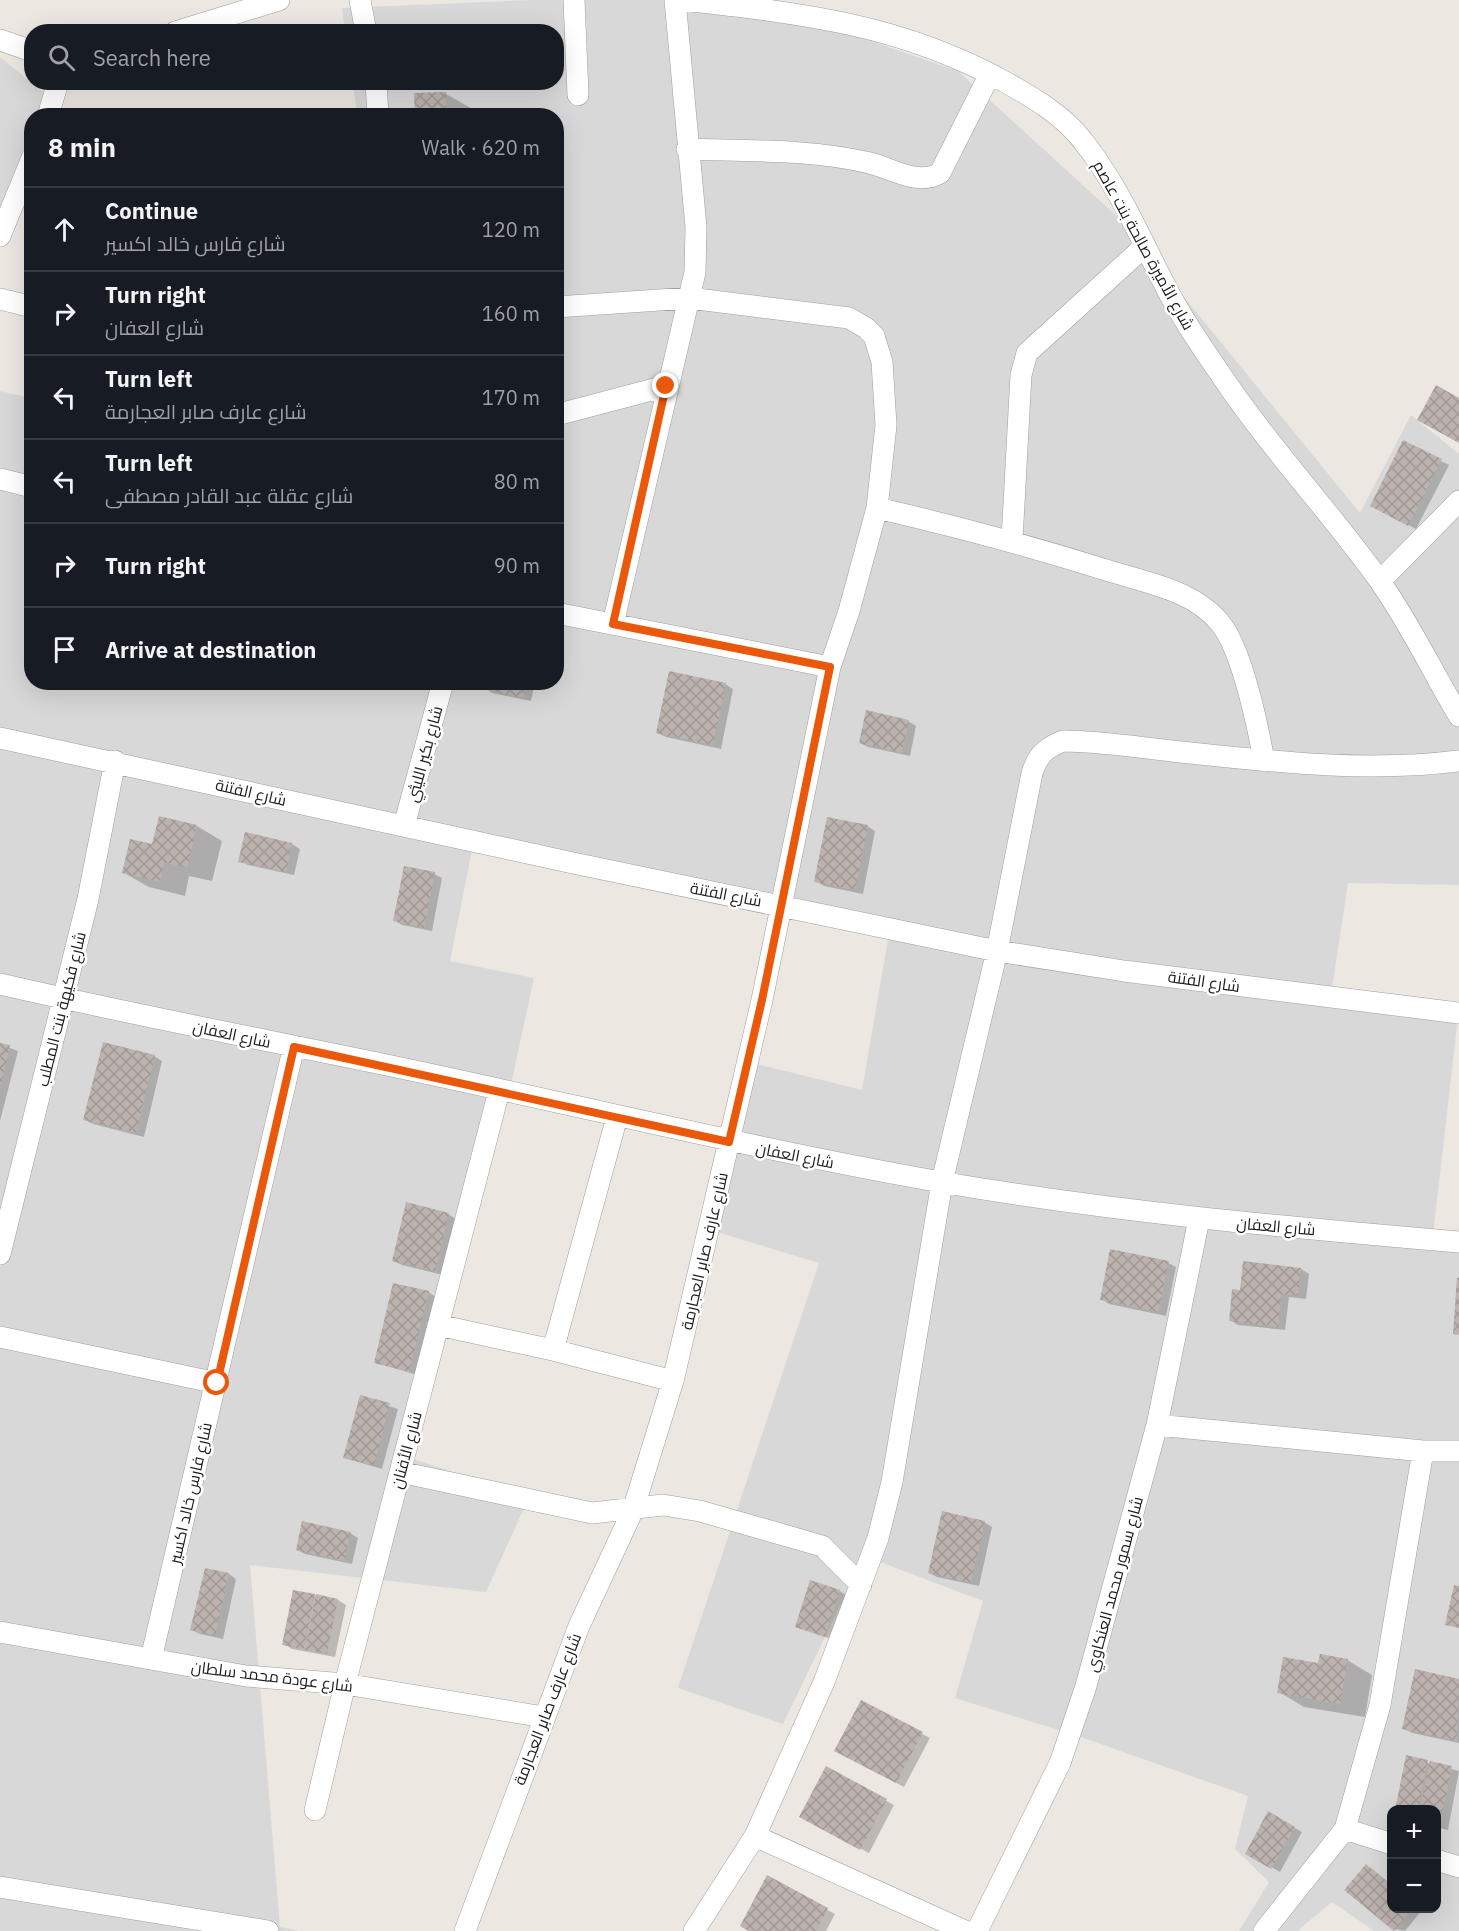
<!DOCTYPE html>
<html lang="en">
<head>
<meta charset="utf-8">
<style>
	:root { --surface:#171b24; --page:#242831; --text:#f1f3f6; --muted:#9ea1a6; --line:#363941 }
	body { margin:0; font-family:"IBM Plex Sans",Cairo,sans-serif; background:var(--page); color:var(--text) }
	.controls { position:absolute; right:18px; bottom:18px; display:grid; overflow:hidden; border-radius:12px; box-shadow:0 6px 24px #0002 }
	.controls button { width:54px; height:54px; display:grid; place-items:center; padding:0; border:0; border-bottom:2px solid var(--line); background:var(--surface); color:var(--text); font:30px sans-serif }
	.stop { position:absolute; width:18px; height:18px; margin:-14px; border:4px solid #ea580c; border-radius:50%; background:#fff }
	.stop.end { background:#ea580c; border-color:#fff; box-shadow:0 2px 6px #0008 }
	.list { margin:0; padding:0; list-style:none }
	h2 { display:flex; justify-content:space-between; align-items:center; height:78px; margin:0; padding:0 24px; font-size:26px }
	h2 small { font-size:20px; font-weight:400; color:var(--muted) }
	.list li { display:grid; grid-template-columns:39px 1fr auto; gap:18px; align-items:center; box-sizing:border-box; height:84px; padding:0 24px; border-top:2px solid var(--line) }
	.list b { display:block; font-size:22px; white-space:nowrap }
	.list p { margin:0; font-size:20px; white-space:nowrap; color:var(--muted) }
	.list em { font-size:20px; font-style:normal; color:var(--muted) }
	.icon { flex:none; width:33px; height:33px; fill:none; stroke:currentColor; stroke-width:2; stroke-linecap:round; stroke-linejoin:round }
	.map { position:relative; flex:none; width:1459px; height:1931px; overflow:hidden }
	.search { position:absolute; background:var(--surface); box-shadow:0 6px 24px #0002; left:24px; top:24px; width:540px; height:66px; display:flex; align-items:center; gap:15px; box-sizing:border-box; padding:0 21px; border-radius:24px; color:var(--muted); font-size:22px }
	.panel { position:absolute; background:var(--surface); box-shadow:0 6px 24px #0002; left:24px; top:108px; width:540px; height:582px; border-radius:24px }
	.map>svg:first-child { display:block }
	.residential { fill:#d9d8d8; fill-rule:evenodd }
	.shadow { fill:#0003 }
	.building { fill:url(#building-cross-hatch) }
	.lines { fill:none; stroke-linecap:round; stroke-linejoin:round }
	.minor-casing { stroke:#9f9f9f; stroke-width:22 }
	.minor { stroke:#fff; stroke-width:21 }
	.route { stroke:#ea580c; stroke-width:8 }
	.labels { text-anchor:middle; stroke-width:5; stroke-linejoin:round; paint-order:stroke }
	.street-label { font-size:16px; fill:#1b1b1b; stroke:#fff }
</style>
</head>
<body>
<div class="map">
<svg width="1459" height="1931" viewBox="0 0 1459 1931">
	<defs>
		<pattern id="building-cross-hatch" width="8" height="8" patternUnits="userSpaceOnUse" patternTransform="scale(1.5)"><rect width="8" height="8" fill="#bcb3ae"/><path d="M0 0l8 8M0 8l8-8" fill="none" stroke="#a19995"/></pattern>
	</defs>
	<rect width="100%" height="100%" fill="#ece7e1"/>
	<!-- residential -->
	<path class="residential" d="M532 0H750L958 71 1122 221 1360 513 1411 415 1459 454V885L1348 883 1332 988 1459 1008 1432 1244 1459 1246V1931H1374L1332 1902 1297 1931H1239L1269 1882 1235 1849 1248 1796 1078 1736 955 1698 983 1601 864 1556 783 1724 678 1688 819 1263 717 1232 749 1062 862 1090 891 922 474 840 450 961 534 978 508 1098 407 1457 529 1497 486 1592 250 1565 280 1927 298 1931H0V391L31 398 32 682H556V116L357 115 353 83 556 82V32L345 31 342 8ZM1392 1810H1436V1908H1392Z
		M0 57 68 112 66 115 32 116 31 180 0 240Z"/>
	<!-- shadow -->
	<path class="shadow" d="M446 94 471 108V116H416Z
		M1441 461 1449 465 1416 529 1379 510Z
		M486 682H535L531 701 492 693 485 688Z
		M725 684 733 689 721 749 666 737 658 733Z
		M908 721 916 726 910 756 868 747 860 743Z
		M160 818 197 826 222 841 212 881 189 876 185 896 149 887 124 873 153 845Z
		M867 826 875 831 863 894 824 886 816 881Z
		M246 834 292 844 300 849 294 875 248 865 240 861Z
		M434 874 442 878 432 931 402 925 395 921Z
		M0 1044 18 1051 0 1121Z
		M154 1056 162 1061 144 1137 93 1124 85 1120Z
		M448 1214 456 1219 443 1275 402 1265 394 1261Z
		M1168 1263 1176 1267 1166 1316 1109 1304 1101 1299Z
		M1301 1269 1309 1274 1306 1299 1289 1297 1285 1330 1238 1325 1230 1320 1241 1291Z
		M428 1292 436 1297 417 1375 376 1362Z
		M361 1397 398 1409 382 1469 345 1458Z
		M984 1522 992 1527 979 1586 937 1577 929 1573Z
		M350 1533 358 1538 352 1564 305 1554 297 1550Z
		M229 1574 236 1579 223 1639 200 1634 192 1630Z
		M840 1591 847 1596 833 1640 797 1626Z
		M314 1595 338 1600 346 1605 335 1657 292 1649 284 1644Z
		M1347 1660 1372 1675 1365 1717 1304 1707 1279 1692 1320 1665Z
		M1416 1671 1459 1680V1743L1412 1733 1404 1729Z
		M862 1702 930 1738 904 1787 836 1750Z
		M1407 1757 1459 1771 1448 1830 1436 1827V1810H1396Z
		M827 1768 894 1805 869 1853 801 1817Z
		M1269 1813 1302 1832 1280 1872 1247 1853Z
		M1366 1866 1392 1885V1908L1422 1910 1405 1931 1395 1929Z
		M768 1878 835 1914 826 1931H751Z"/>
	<!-- building -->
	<path class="building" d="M446 92V116H415L414 93Z
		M1436 385 1459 398V443L1417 420Z
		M1403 440 1442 459 1408 526 1370 506Z
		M669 671 726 683 713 745 656 733Z
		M484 682H526L523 698 483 689Z
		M866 710 909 720 902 753 859 743Z
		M159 816 197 825 187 868 164 862 160 882 122 873 130 839 152 844Z
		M827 817 868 825 855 890 814 882Z
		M245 832 292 843 286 872 238 862Z
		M404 866 435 872 424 928 393 921Z
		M103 1042 155 1055 136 1133 83 1120Z
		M0 1043 10 1045 1 1084H0Z
		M406 1202 449 1213 435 1271 392 1261Z
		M1110 1249 1169 1261 1158 1312 1100 1300Z
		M1243 1261 1301 1268 1298 1295 1281 1294 1278 1327 1229 1321 1232 1289 1240 1290Z
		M1457 1278H1459V1335L1453 1334Z
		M393 1283 429 1291 409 1372 374 1363Z
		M360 1395 390 1403 374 1466 343 1458Z
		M942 1511 985 1521 971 1583 928 1573Z
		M302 1521 351 1532 344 1561 296 1550Z
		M205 1568 229 1573 215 1636 190 1630Z
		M810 1580 840 1590 825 1637 795 1627Z
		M1454 1585 1459 1586V1628L1445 1625Z
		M293 1590 315 1594 304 1649 282 1645Z
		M316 1594 338 1599 327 1654 305 1650Z
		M1320 1654 1348 1659 1340 1704 1277 1693 1283 1657 1318 1663Z
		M1415 1669 1459 1679 1457 1741 1402 1729Z
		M861 1700 923 1732 896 1783 834 1751Z
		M1406 1755 1428 1760 1418 1810H1395Z
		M1430 1761 1452 1766 1440 1826H1436V1810H1420Z
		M826 1766 887 1799 860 1850 799 1817Z
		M1268 1811 1295 1827 1271 1869 1245 1854Z
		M1366 1864 1392 1885V1908H1412L1394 1931 1344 1890Z
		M767 1875 828 1908 816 1931H748L740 1926Z"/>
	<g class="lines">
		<!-- minor casing -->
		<g class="minor-casing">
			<path id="minor" d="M360 0 366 32
				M574 0 578 95
				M682 0C800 13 901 24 1007 83 1034 98 1064 116 1083 141 1119 186 1142 242 1169 293 1186 326 1209 357 1230 388 1276 455 1332 514 1379 580 1409 622 1432 671 1459 716
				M175 32 279 0
				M0 40 32 51
				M376 82 378 116
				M48 116 58 82
				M687 149C747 151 811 149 870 163 893 169 918 186 940 173L990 74
				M0 236 32 158
				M0 299 32 307
				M556 415 666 386
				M0 479 32 487
				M877 508C955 526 1030 546 1106 570 1144 582 1194 590 1220 623 1242 649 1258 727 1264 761
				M1012 540 1021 375 1027 353 1145 246
				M1380 581 1459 501
				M556 613 830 667
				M613 624 695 272 696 227 675 0
				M0 738 573 863 997 951 1124 971 1459 1013
				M404 826 443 682
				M0 984C133 1015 267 1040 401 1068 581 1106 759 1150 941 1182 1112 1212 1286 1227 1459 1242
				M0 1254 88 899 115 761
				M438 1325 553 1350 673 1381
				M0 1337 217 1383
				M553 1350 617 1117
				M1157 1425 1423 1451H1459
				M400 1472 592 1513 663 1505 700 1511 822 1546 861 1585
				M0 1632 246 1676 345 1684 544 1717
				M151 1659 294 1046
				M315 1810 345 1684 499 1091
				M1345 1829 1392 1844
				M755 1836 965 1931
				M1436 1860 1459 1867
				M0 1887 268 1931
				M465 1931 579 1626 633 1510 673 1381 762 1000 830 667 849 611 877 508 886 425 882 362 874 336 866 328 849 318 689 298 556 307
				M694 1931 755 1836 824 1682 878 1538 892 1482 942 1182 997 951 1032 773C1038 755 1045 748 1063 741 1099 741 1136 747 1172 751 1267 761 1363 773 1459 761
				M977 1931 1060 1763 1086 1686 1157 1425 1199 1219
				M1264 1931 1345 1829 1380 1705 1423 1451"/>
		</g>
		<!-- minor -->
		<use href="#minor" class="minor"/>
	</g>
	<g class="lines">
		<!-- route -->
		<path class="route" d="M217 1383 294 1047 729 1142 762 1000 830 667 613 624 666 386"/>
	</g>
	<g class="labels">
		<!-- street labels -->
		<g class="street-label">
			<text transform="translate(1144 245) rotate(61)" y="6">شارع الأميرة صالحة بنت عاصم</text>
			<text transform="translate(424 754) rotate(-75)" y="6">شارع بكير الليثي</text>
			<text transform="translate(251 792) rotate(13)" y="6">شارع الفتنة</text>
			<text transform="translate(726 894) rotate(11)" y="6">شارع الفتنة</text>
			<text transform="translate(1204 981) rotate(8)" y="6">شارع الفتنة</text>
			<text transform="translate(61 1009) rotate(-76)" y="6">شارع فكيهة بنت المطلب</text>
			<text transform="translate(232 1034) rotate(12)" y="6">شارع العفان</text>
			<text transform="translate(795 1155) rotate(11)" y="6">شارع العفان</text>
			<text transform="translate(1276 1226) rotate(5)" y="6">شارع العفان</text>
			<text transform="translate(704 1251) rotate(-77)" y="6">شارع عارف صابر العجارمة</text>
			<text transform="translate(406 1450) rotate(-75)" y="6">شارع الأفنان</text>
			<text transform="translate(190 1493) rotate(-77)" y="6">شارع فارس خالد اكسير</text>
			<text transform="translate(1114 1584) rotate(-75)" y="6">شارع سمور محمد العنكاوي</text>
			<text transform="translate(272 1676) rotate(7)" y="6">شارع عودة محمد سلطان</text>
			<text transform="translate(547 1709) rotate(-69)" y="6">شارع عارف صابر العجارمة</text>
		</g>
	</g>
</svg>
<div class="controls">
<button>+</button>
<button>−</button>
</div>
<div class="stop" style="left:217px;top:1383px"></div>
<div class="stop end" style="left:666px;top:386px"></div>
<div class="search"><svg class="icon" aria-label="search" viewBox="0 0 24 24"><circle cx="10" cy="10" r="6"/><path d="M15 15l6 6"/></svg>Search here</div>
<section class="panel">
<h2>8 min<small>Walk · 620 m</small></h2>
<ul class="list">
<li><svg class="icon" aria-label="ahead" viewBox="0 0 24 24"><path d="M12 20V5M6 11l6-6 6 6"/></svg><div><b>Continue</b><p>شارع فارس خالد اكسير</p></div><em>120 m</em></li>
<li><svg class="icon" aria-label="right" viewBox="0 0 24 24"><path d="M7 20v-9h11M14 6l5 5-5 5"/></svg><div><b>Turn right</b><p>شارع العفان</p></div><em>160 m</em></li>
<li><svg class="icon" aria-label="left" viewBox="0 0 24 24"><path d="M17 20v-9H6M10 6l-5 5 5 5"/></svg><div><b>Turn left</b><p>شارع عارف صابر العجارمة</p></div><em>170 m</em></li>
<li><svg class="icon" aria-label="left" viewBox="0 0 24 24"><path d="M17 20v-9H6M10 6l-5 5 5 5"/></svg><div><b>Turn left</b><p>شارع عقلة عبد القادر مصطفى</p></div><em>80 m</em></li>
<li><svg class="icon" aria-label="right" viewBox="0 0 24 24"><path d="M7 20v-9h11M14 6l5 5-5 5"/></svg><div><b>Turn right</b></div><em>90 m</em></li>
<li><svg class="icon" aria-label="arrive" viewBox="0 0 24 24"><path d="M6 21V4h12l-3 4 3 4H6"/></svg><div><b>Arrive at destination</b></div></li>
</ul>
</section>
</div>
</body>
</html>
